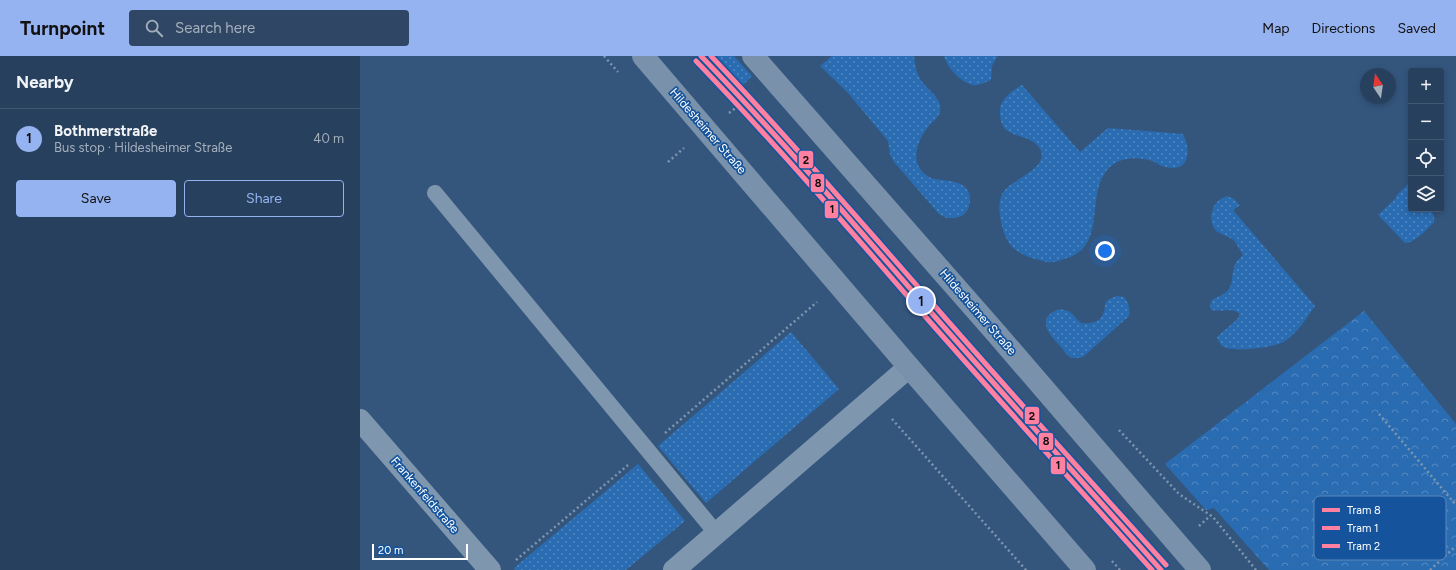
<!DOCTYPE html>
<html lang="en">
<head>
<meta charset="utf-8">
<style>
	:root { --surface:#27405e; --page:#2f4764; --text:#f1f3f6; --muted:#a4afbc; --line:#435973; --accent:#95b2f1 }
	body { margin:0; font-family:Figtree,sans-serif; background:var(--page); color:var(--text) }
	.controls { position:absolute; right:12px; top:12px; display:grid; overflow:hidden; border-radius:4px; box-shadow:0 2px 6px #0003 }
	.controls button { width:36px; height:36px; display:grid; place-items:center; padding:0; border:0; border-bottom:1px solid var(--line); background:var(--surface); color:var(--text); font:20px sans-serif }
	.compass { position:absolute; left:1000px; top:12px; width:36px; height:36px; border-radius:50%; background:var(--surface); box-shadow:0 2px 6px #0003; rotate:347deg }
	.scale { position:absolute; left:12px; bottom:10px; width:96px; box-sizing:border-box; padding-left:4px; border:2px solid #fff; border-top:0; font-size:11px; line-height:14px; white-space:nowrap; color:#fff; -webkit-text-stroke:3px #15549c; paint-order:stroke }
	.you { position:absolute; left:745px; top:195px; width:14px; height:14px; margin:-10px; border:3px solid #fff; border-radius:50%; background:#1a73e8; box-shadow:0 0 0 6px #1a73e833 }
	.badge { display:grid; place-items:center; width:26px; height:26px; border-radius:50%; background:var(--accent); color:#111; font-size:13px; font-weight:700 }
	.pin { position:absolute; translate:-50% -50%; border:2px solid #fff; box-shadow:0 1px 4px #0006 }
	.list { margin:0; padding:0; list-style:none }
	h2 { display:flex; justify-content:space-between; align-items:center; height:52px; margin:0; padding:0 16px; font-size:17px }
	h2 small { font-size:13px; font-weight:400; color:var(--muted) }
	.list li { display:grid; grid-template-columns:26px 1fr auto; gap:12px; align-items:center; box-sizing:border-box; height:60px; padding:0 16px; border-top:1px solid var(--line) }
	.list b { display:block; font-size:15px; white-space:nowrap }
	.list p { margin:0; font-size:13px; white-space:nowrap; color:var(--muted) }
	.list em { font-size:13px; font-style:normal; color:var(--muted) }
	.actions { display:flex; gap:8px; padding:12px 16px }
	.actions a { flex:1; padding:9px 0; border:1px solid var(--accent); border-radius:4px; text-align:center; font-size:14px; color:var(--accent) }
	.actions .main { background:var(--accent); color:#111 }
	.icon { flex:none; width:22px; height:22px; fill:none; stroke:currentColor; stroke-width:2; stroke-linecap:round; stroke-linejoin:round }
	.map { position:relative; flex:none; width:1096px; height:514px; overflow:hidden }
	header { display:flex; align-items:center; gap:24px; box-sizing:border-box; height:56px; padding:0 20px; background:var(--accent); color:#111 }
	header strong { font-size:19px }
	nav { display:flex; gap:22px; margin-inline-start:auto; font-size:14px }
	.search { width:280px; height:36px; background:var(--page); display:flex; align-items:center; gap:10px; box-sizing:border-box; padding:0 14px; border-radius:4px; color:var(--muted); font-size:15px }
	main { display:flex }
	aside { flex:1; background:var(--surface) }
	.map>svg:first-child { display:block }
	.grass { fill:url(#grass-dots) }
	.park { fill:url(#park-crowns) }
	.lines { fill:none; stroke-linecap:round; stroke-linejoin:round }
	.path { stroke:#7f96af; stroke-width:2.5; stroke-dasharray:2 3; stroke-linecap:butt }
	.lane { stroke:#7f96af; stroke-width:16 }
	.street { stroke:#7f96af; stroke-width:22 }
	.secondary { stroke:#7a91ab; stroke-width:22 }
	.tram-1-casing { stroke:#15549c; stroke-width:8 }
	.tram-2-casing { stroke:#15549c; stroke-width:8 }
	.tram-3-casing { stroke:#15549c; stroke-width:8 }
	.tram-1 { stroke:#ff80a0; stroke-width:5 }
	.tram-2 { stroke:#ff80a0; stroke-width:5 }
	.tram-3 { stroke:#ff80a0; stroke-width:5 }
	.labels { text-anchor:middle; stroke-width:3.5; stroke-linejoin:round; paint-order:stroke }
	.street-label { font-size:12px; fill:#fff; stroke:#15549c }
	.key { fill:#15549c; stroke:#5b87ba; stroke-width:1 }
	.key-label { font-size:11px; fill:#fff }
	.line-badge { stroke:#15549c; stroke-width:1.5 }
	.pale-badge-label { font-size:11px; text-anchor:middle; font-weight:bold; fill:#111 }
</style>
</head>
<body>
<header>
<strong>Turnpoint</strong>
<div class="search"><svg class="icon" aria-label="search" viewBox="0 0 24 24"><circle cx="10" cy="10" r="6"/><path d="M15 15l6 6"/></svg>Search here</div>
<nav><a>Map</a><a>Directions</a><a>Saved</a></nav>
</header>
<main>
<aside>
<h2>Nearby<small></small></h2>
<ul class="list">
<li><span class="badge">1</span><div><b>Bothmerstraße</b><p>Bus stop · Hildesheimer Straße</p></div><em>40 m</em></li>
</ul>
<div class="actions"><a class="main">Save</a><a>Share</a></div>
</aside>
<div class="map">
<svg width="1096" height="514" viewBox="0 0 1096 514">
	<defs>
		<pattern id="grass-dots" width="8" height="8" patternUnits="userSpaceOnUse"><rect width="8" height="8" fill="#2a6cb2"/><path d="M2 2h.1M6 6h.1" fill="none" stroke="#5589c1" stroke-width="1.8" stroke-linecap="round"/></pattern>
		<pattern id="park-crowns" width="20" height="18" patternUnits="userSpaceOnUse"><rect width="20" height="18" fill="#2a6cb2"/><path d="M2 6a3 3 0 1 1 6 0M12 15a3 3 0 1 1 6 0" fill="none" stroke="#5589c1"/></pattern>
	</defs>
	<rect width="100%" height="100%" fill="#34567d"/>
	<!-- grass -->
	<path class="grass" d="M351 0H374L392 20 381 31Z
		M472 0H554C555 10 557 21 564 28 570 36 583 43 580 56 579 61 572 66 569 70 560 80 553 97 558 109 560 114 566 120 571 122 585 126 612 122 610 146 609 151 608 155 603 159 599 162 592 162 586 162L579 158 534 106 530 98 528 85 488 37 460 10Z
		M584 0H637V1L632 10 631 24C625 26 619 30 613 29 600 26 587 11 584 0Z
		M662 29 720 96 748 72 823 78C831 94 830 117 806 111 802 111 798 108 795 106 780 100 758 100 747 114 725 141 748 192 704 203 698 205 693 207 687 206 673 203 658 199 649 187 645 181 642 172 641 165 639 156 638 143 644 135 653 123 690 112 680 93 670 74 639 87 640 55 640 43 652 35 662 29Z
		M1048 128 1051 132V153H1069C1073 157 1075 160 1074 166 1066 174 1056 186 1045 187L1018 159 1036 142 1035 141Z
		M867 140 874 143 880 149 873 154 955 250C946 262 938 277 925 285 915 292 875 296 864 291 860 289 859 285 857 281 864 274 872 269 879 261V257C871 252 860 256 851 254L850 249 852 244C858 240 864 239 868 234 874 227 871 219 874 212 875 206 879 203 883 199L874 184 856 175 852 168 851 159 854 150 859 144Z
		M757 240 764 241C769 247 770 252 769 260L723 301C719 302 714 303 710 301 707 299 704 295 702 292 692 282 675 264 695 255 700 252 706 254 710 256 714 259 717 264 721 267 729 268 740 267 743 258 748 247 740 246 757 240Z
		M431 276 479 333 346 447 298 390Z
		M278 408 325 465 266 514H155L154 512Z"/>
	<!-- park -->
	<path class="park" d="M1004 255 1096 368V514H909L854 452 846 454 805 408Z"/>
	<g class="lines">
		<!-- path -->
		<path class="path" d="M244 0 258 16
			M369 57 390 41
			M308 106 324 92
			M1019 358 1096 449
			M532 363 666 514
			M759 374 819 438 853 461 896 514
			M305 377 457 246
			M839 470 850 460
			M156 504 268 409
			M752 505 760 514
			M787 514 797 506
			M1070 514 1096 490"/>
		<!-- lane -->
		<path class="lane" d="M75 137 357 478"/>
		<!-- street -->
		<path class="street" d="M0 364 130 514
			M314 514 549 311"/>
		<!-- secondary -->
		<path class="secondary" d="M283 0 549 311 725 514
			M393 0 636 277 840 514"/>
		<!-- tram-1 casing -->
		<g class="tram-1-casing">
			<path id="tram-1" d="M341 0C417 79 489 162 561 245 640 335 721 424 801 514"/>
		</g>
		<!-- tram-2 casing -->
		<g class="tram-2-casing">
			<path id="tram-2" d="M336 5C412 84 484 167 556 250 634 339 713 426 792 514"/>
		</g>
		<!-- tram-3 casing -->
		<g class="tram-3-casing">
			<path id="tram-3" d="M351 0C425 78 495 159 566 240 645 331 726 420 806 509"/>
		</g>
		<!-- tram-1 -->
		<use href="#tram-1" class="tram-1"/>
		<!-- tram-2 -->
		<use href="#tram-2" class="tram-2"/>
		<!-- tram-3 -->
		<use href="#tram-3" class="tram-3"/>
	</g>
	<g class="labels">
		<!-- street labels -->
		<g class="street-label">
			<text transform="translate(348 75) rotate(49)" y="4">Hildesheimer Straße</text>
			<text transform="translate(618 256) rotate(49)" y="4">Hildesheimer Straße</text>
			<text transform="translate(65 439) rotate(49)" y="4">Frankenfeldstraße</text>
		</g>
	</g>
	<!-- legend -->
	<rect x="954" y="440" width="132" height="64" rx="6" class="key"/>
	<rect x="962" y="452" width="18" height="4" fill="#ff80a0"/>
	<rect x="962" y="470" width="18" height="4" fill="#ff80a0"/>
	<rect x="962" y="488" width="18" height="4" fill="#ff80a0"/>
	<g class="key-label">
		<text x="987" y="458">Tram 8</text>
		<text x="987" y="476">Tram 1</text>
		<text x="987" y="494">Tram 2</text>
	</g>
	<g class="line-badge">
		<rect x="438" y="94" width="16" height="19" rx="4" fill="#ff80a0"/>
		<rect x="450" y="117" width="15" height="20" rx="4" fill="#ff80a0"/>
		<rect x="464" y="144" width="15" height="19" rx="4" fill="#ff80a0"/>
		<rect x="664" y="350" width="16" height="19" rx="4" fill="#ff80a0"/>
		<rect x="678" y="376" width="16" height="19" rx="4" fill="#ff80a0"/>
		<rect x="690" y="400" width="16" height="19" rx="4" fill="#ff80a0"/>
	</g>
	<g class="pale-badge-label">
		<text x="446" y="108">2</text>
		<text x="458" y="131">8</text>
		<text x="472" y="157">1</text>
		<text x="672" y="364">2</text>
		<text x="686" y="389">8</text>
		<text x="698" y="413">1</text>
	</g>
</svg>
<div class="controls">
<button>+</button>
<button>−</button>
<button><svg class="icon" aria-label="locate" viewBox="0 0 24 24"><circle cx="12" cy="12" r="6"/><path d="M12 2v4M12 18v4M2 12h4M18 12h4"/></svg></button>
<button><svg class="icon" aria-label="layers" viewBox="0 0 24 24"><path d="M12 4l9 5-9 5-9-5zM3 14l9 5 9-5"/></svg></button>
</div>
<svg class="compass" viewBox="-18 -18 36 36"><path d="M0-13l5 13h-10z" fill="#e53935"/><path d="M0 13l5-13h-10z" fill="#a4afbc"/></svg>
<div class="scale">20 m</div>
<div class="you"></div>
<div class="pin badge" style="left:561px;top:245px">1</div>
</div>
</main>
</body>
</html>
